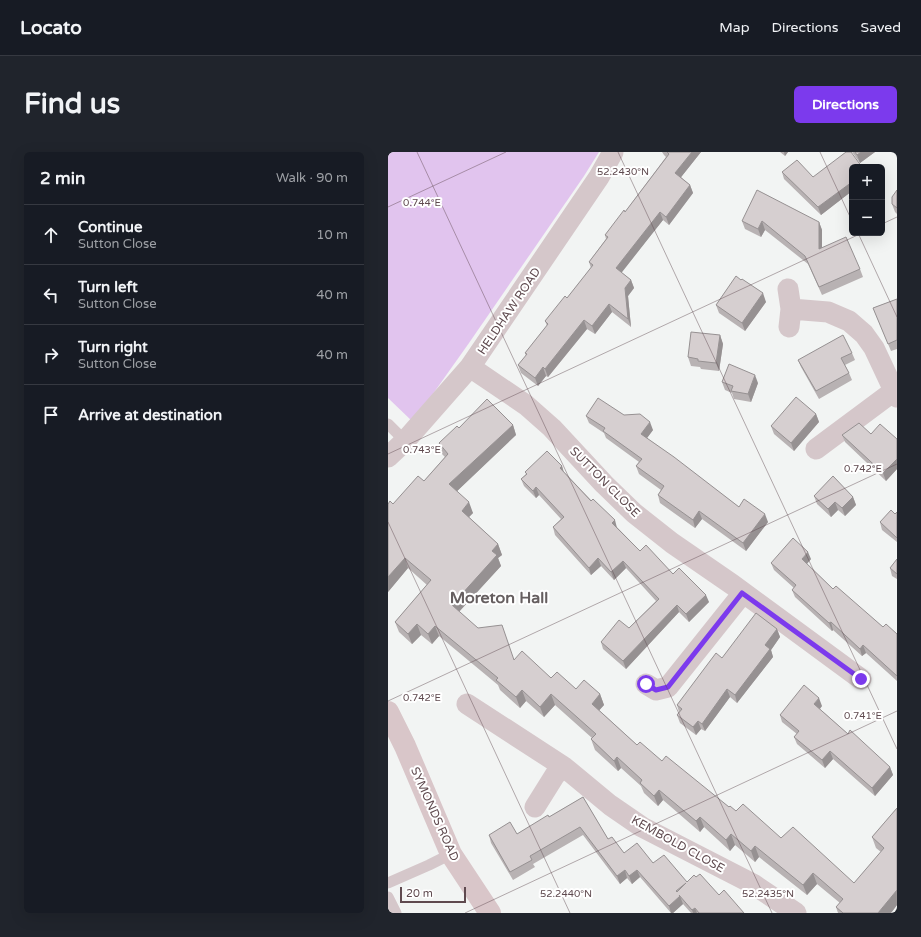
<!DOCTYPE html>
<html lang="en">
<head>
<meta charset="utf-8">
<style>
	:root { --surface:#171b24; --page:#20242c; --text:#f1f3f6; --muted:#9ea1a6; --line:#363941; --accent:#7c3aed }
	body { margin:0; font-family:"Varela Round",sans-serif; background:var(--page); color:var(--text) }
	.controls { position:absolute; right:12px; top:12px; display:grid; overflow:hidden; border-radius:6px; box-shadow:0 4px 16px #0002 }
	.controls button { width:36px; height:36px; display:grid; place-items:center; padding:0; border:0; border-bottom:1px solid var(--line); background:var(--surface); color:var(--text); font:20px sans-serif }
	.scale { position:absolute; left:12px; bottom:10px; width:66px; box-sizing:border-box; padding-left:4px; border:2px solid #5f4a4f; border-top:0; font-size:11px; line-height:14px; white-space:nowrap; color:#5f4a4f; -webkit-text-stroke:3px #fff; paint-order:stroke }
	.stop { position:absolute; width:12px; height:12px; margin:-9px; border:3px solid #7c3aed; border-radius:50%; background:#fff }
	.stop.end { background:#7c3aed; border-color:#fff; box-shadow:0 1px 4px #0008 }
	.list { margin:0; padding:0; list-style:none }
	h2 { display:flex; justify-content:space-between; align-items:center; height:52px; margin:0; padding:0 16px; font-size:17px }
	h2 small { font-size:13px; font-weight:400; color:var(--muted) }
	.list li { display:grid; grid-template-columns:26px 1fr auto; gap:12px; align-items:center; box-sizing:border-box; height:60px; padding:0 16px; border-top:1px solid var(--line) }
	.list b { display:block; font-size:15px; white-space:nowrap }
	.list p { margin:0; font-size:13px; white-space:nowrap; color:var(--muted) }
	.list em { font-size:13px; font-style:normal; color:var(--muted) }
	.icon { flex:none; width:22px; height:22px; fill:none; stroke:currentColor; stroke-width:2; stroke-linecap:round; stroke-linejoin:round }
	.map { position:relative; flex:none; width:509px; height:761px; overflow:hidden; border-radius:6px }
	header { display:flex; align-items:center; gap:24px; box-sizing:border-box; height:56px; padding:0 20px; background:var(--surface); border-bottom:1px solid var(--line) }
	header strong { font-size:19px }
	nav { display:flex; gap:22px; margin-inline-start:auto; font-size:14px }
	.intro { display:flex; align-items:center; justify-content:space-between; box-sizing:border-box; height:96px; padding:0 24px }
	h1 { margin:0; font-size:28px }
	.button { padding:10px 18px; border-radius:6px; background:var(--accent); color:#fff; font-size:14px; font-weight:700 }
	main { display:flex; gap:24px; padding:0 24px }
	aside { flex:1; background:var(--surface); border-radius:6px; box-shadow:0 4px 16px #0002 }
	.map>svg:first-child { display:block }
	.green { fill:#e1c4ee }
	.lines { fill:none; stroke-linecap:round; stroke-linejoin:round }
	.lane { stroke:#d5c7ca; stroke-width:11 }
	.street { stroke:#d5c7ca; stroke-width:21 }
	.secondary { stroke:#d9c6c9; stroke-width:22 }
	.wall { fill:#b8b2b3 }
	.shaded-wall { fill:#969192 }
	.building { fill:#d6cfd0; stroke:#969192; fill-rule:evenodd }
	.route { stroke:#7c3aed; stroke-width:5 }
	.ticks { fill:none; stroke:#5f4a4f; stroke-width:1; stroke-opacity:0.45 }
	.labels { text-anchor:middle; stroke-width:4; stroke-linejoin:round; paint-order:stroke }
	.street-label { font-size:12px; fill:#5f4a4f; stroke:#fff }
	.district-label { font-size:16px; font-weight:bold; fill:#665f60; stroke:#fff }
	.ticks-label { font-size:10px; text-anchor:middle; fill:#5f4a4f; stroke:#fff; stroke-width:4; stroke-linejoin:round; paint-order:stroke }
</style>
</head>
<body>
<header>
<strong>Locato</strong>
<nav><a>Map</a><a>Directions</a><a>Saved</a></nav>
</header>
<div class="intro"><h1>Find us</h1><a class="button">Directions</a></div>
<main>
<aside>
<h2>2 min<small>Walk · 90 m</small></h2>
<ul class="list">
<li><svg class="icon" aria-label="ahead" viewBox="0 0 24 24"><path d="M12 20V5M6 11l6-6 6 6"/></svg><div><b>Continue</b><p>Sutton Close</p></div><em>10 m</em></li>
<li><svg class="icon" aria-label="left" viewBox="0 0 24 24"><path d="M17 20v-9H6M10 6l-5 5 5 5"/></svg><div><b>Turn left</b><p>Sutton Close</p></div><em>40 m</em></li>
<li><svg class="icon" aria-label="right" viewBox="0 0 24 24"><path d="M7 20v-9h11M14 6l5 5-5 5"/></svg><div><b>Turn right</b><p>Sutton Close</p></div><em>40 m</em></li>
<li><svg class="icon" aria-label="arrive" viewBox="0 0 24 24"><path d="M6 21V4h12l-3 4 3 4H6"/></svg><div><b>Arrive at destination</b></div></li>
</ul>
</aside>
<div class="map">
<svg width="509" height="761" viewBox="0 0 509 761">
	<rect width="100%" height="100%" fill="#f2f4f3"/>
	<!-- green -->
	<path class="green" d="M0 0H211L196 24 81 191 25 270 0 246Z"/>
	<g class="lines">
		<!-- lane -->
		<path class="lane" d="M0 272 17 289
			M0 731 41 713 63 702
			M0 745 8 761"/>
		<!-- street -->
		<path class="street" d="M400 137 403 157 401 175
			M403 157 440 160 461 169 476 182 486 196 509 245
			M82 215 138 253 164 276 216 332 246 361 284 391 345 433 473 527
			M428 297 506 239
			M0 305 17 289 82 215 211 25 225 0
			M258 532 268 538 280 535 355 441
			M79 552 176 615 222 653 254 675 365 732 408 761
			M147 655 167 623 176 615"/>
		<!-- secondary -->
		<path class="secondary" d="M0 560 17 594 63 702 102 761"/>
	</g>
	<!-- wall -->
	<path class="wall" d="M274 0H313L293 25 302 33 305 41 281 73 275 68 233 120 243 128 246 136 240 144 243 175 224 160 207 182 199 177 160 225 158 224 150 234 133 221 130 213 138 204 137 201 159 174 157 169 179 146 203 116 201 110 218 87 217 83 237 60 278 5 276 3Z
		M392 0H400L397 4Z
		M464 0H487L472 11Z
		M464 15V39L433 63 396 27 394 20 425 25Z
		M509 38V62L507 60 504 52Z
		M354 69 431 70 434 78V96L472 117 475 125 434 143 420 112 377 78 373 85 357 77Z
		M353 128 378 150 357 179 331 161 328 153Z
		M509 147V197L503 199 485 156Z
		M332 183 335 192 331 219 313 217 312 215 303 214 300 205Z
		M464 201 467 208 457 213 461 221 464 228 431 247 413 215 410 208Z
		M334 230 370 231 363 250 346 247 344 241 337 238Z
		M428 262 431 270 406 299 386 282 383 274Z
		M236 263 265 278 259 286 351 355 380 370 358 399 314 367 307 376 272 351 270 343 273 338 251 322 248 314 251 310 218 286 216 281 201 271 198 264Z
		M125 273 128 283 69 339 85 361 81 365 110 392 114 403 110 406 113 414 71 460 126 508 188 537 212 542 216 553 211 558 249 593 274 609 341 655 393 686 466 731 493 700 488 696 484 685 509 656V753L503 761H450L448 755 452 751 429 732 419 743 371 705 367 710 347 693 342 699 316 675 312 680 275 648 270 654 256 641 253 634 233 616 230 619 207 598 203 587 204 586 167 553 156 565 138 549 132 556 112 538 110 533 51 484 44 492 33 483 24 492 11 480 7 470 39 433 20 416 0 440V352H5L36 329 57 305 54 302 51 291 71 276Z
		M483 282 509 287V317L498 329 457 290 454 283Z
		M174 314 176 320 252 399 285 422 321 450 301 470 291 460 238 517 215 497 213 490 241 476 268 449 238 416 226 428 213 414 203 423 167 383 165 375 173 367 151 343 148 346 136 334 133 327 138 322 137 320Z
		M426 344 465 345 468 353 457 364 450 358 443 365 429 352Z
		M509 360V390L494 378 492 370 507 362Z
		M423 407 419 412 445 437 495 475 509 482V529L478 501 474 504 445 478 444 479 407 445 404 438 406 436 386 418 383 411Z
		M509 407V427L504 424 502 416Z
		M389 477 392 485 383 498 385 505 349 551 342 545 317 579 313 577 308 583 292 571 289 563 291 560 289 553 334 506Z
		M434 554 432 557 460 582 502 615 505 623 487 644 445 607 437 616 409 592 406 585 409 582 394 570 392 563Z
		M195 645 220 687 236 701 265 711 299 730 308 725 331 743 356 761H303L295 752 285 761H283L252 725 244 732 239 726 232 732 195 683 145 712 147 715 125 728 103 691 101 683 129 682 161 665Z"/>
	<!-- shaded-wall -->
	<path class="shaded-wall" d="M304 0H313L290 29 287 21Z
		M396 0H400L397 4Z
		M473 0H487L472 11 469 3Z
		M464 30V39L433 63 430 55Z
		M302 33 305 41 281 73 278 65Z
		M272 60 275 68 231 124 228 116Z
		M374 69 377 78 373 85 370 77Z
		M431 70 434 78V106L431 97Z
		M243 128 246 136 240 144 243 175 240 167 237 136Z
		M375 141 378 150 357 179 354 171Z
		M221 152 224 160 207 182 204 174Z
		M196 168 199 177 160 225 157 217Z
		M332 183 335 192 331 219 328 211Z
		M155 215 158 224 150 234 147 226Z
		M367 223 370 231 363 250 360 242Z
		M428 262 431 270 406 299 403 291Z
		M262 270 265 278 256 290 253 282Z
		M125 273 128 283 65 343 61 332Z
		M509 307V317L498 329 495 321Z
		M174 314 176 322 172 316Z
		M148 335 151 343 148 346 145 339Z
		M465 345 468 353 457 364 454 356Z
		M81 350 85 361 77 369 74 359Z
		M447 350 450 358 443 365 440 357Z
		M311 359 314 367 307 376 305 368Z
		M377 362 380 370 358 399 355 391Z
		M227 368 229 376 224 371Z
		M110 392 114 403 110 406 113 414 67 464 64 453 104 399Z
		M420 400 423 407 416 415 414 407Z
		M17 406 20 416 0 440V425Z
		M210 406 213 414 203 423 201 416Z
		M235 409 238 416 226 428 223 420Z
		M318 443 321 450 301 470 298 462Z
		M289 453 291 460 238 517 235 509Z
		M443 470 445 478 444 479 441 471Z
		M29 472 33 483 24 492 20 482Z
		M47 474 51 484 44 492 40 482Z
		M389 477 392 485 383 498 385 505 349 551 347 543 377 493Z
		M475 493 478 501 474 504 472 497Z
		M339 537 342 545 317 579 314 572Z
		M134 538 138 549 132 556 128 545Z
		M163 542 167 553 156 565 152 555Z
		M212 542 216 553 208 562 204 552Z
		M431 546 434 554 429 560 426 552Z
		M310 569 313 577 308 583 305 575Z
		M442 599 445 607 437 616 434 608Z
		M229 605 233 616 230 619 226 609Z
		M502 615 505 623 487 644 484 636Z
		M271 638 275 648 270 654 266 644Z
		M312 665 316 675 312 680 308 669Z
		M343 682 347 693 342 699 338 688Z
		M367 694 371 705 367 710 363 699Z
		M237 718 239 726 232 732 229 724Z
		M249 718 252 725 244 732 241 724Z
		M425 721 429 732 419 743 415 733Z
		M509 738V753L503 761H490Z
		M292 744 295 752 285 761H283L281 754Z
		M307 756 309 761H305L304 758Z"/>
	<!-- building -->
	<path class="building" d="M279 0H304L287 21 302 33 278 65 272 60 228 116 243 128 237 136 240 167 221 152 204 174 196 168 157 217 155 215 147 226 130 213 139 202 137 201 160 172 157 169 177 144 179 146 205 113 201 110 220 85 217 83 236 58 237 60 281 2Z
		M458 0H463L474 15H464V30L430 55 394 20 409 8 425 25Z
		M467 0H473L469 3Z
		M369 38 431 70V97L458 85 472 117 431 135 417 104 374 69 370 77 354 69Z
		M509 38V56L504 52V45Z
		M348 124 353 128 354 127 375 141 354 171 328 153Z
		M509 147V188L500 192 485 156Z
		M303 180 332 183 328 211 310 209V207L300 205Z
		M455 183 464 201 453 206 461 221 428 239 410 208Z
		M341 212 367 223 360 242 343 239 345 234 334 230Z
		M408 245 428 262 403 291 383 274Z
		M210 246 236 263 252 262 262 270 253 282 286 305 351 355 356 347 377 362 355 391 311 359 305 368 270 343 276 334 248 314 254 307 215 279 217 276 198 264Z
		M99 247 125 273 61 332 81 350 74 359 110 392 104 399 109 403 64 453 90 476 114 473 126 508 134 499 163 526 169 520 188 537 196 528 212 542 204 552 249 593 252 590 274 609 278 604 341 655 342 654 348 659 355 652 393 686 405 675 466 731 496 696 484 685 509 656V738L490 761H455L448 755 455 747 425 721 415 733 367 694 363 699 343 682 338 688 312 665 308 669 271 638 266 644 252 631 254 628 229 605 226 609 203 587 208 582 163 542 152 555 134 538 128 545 108 528 110 526 47 474 40 482 29 472 20 482 7 470 43 428 17 406 0 425V352L2 349 5 352 30 324 36 329 60 302 51 291 69 274 71 276Z
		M471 271 483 282 492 272 509 287V307L495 321 454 283Z
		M159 299 174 314 172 316 203 349 205 347 227 368 224 371 252 399 258 393 285 422 291 416 318 443 298 462 289 453 235 509 213 490 231 468 241 476 271 447 235 409 223 420 210 406 201 416 165 375 176 365 148 335 145 339 133 327 139 322 137 320Z
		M445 324 465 345 454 356 447 350 440 357 426 344Z
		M503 358 507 362 509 360V386L492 370Z
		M405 386 420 400 414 407 445 437 448 434 495 475 498 472 509 482V524L475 493 472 497 443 470 441 471 404 438 408 433 383 411Z
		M509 407V422L502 416Z
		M368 461 389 477 377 493 382 497 347 543 339 537 314 572 310 569 305 575 289 563 294 557 289 553 328 501 334 506Z
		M416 533 431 546 426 552 460 582 462 578 502 615 484 636 442 599 434 608 406 585 411 579 392 563Z
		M195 645 220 687 224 685 236 701 249 691 265 711 276 703 299 730 306 723 308 725 312 722 331 743 336 738 356 761H311L307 756 304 758 291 743 292 744 281 754 249 718 241 724 237 718 229 724 192 675 142 704 144 708 122 720 101 683 122 670 129 682 160 663 161 665ZM298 731 289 740 288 739Z"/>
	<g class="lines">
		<!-- route -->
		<path class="route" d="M258 532 268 538 280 535 354 441 473 527"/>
	</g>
	<!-- ticks -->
	<path class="ticks" d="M29 0 384 761M230 0 509 597M432 0 464 69M0 55 118 0M494 72 509 65M470 81 509 165M0 302 474 81M0 370 182 761M0 549 509 312M77 761 509 559"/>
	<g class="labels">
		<!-- street labels -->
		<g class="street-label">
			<text transform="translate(121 159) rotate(-56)" y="4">HELDHAW ROAD</text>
			<text transform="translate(217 330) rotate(45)" y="4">SUTTON CLOSE</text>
			<text transform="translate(47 662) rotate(66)" y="4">SYMONDS ROAD</text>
			<text transform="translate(290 692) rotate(29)" y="4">KEMBOLD CLOSE</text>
		</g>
		<!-- district labels -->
		<g class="district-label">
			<text x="111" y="451">Moreton Hall</text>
		</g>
	</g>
	<g class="ticks-label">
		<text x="235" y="23">52.2430°N</text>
		<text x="34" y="54">0.744°E</text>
		<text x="34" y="301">0.743°E</text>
		<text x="475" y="320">0.742°E</text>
		<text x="34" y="549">0.742°E</text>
		<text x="475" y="567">0.741°E</text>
		<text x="178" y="745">52.2440°N</text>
		<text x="380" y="745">52.2435°N</text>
	</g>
</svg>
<div class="controls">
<button>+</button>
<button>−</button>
</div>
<div class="scale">20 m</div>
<div class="stop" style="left:258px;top:532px"></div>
<div class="stop end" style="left:473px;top:527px"></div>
</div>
</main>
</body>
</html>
